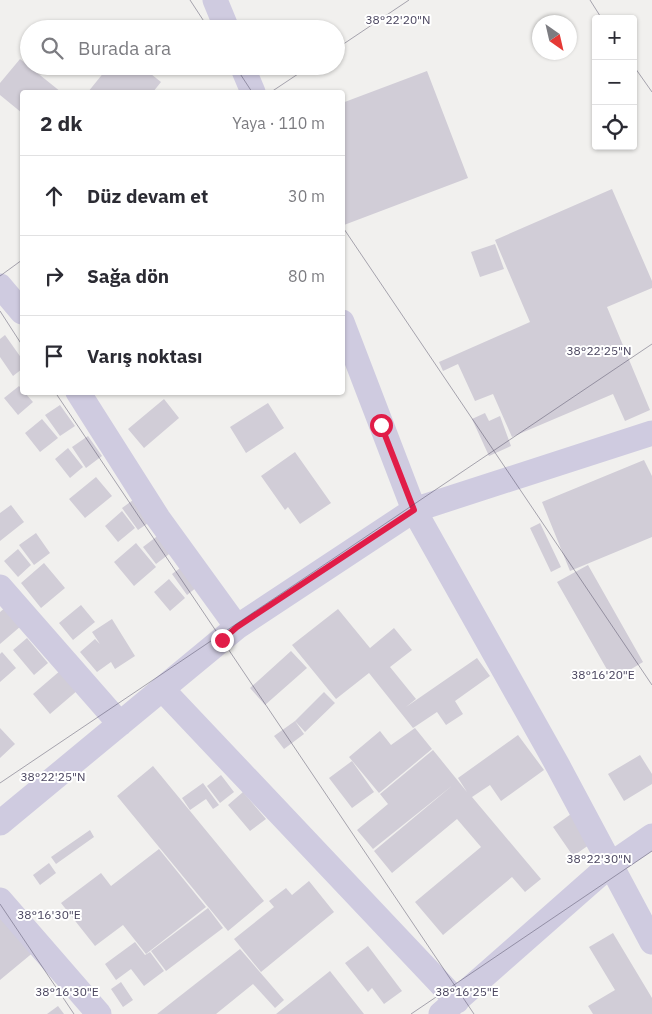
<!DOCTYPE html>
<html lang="tr">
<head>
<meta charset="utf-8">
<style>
	:root { --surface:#fff; --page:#f2f2f3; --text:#2b2b33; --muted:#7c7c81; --line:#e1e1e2 }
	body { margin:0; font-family:"IBM Plex Sans",sans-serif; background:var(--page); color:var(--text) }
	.controls { position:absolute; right:15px; top:15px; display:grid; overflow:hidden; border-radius:5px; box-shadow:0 1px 4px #0004 }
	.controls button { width:45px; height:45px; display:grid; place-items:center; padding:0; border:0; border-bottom:1px solid var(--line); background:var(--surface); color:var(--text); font:25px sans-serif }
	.compass { position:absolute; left:532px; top:15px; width:45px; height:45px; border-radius:50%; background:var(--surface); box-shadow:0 1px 4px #0004; rotate:146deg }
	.stop { position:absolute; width:15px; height:15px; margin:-11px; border:4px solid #e11d48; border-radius:50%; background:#fff }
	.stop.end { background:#e11d48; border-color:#fff; box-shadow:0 1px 5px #0008 }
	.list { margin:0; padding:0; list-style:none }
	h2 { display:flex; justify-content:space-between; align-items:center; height:65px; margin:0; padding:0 20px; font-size:21px }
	h2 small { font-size:16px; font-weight:400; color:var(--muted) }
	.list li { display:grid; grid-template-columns:32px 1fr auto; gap:15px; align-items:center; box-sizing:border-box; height:80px; padding:0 20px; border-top:1px solid var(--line) }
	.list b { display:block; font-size:19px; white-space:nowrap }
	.list em { font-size:16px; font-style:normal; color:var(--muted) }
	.icon { flex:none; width:28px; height:28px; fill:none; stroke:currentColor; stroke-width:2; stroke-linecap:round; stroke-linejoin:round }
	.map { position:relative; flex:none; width:652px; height:1014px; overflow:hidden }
	.search { position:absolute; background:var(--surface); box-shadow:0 1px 4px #0004; left:20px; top:20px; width:325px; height:55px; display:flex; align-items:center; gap:12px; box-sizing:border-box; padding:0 18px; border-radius:28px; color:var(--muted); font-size:19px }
	.panel { position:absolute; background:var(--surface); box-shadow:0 1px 4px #0004; left:20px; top:90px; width:325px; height:305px; border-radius:5px }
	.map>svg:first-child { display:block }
	.building { fill:#d1cdd7 }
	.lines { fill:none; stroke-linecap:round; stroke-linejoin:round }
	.minor { stroke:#cfcbe0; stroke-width:25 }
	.route { stroke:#e11d48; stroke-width:6 }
	.ticks { fill:none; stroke:#49445e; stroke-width:1; stroke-opacity:0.45 }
	.ticks-label { font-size:12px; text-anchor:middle; fill:#49445e; stroke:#fff; stroke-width:4; stroke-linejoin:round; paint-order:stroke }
</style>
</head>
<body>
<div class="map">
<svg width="652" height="1014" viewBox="0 0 652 1014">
	<rect width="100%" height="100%" fill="#f1f0ee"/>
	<!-- building -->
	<path class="building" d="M20 59 61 92H22V113L0 95V83Z
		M109 66H141L161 82 153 92H88Z
		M427 71 468 178 344 225 342 103Z
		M612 189 652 281V288L607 307 650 410 625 421 613 394 512 437 493 394 475 401 458 364 443 371 439 362 530 322 495 240Z
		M495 244 504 269 480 277 471 252Z
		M5 335 22 359V369L13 376 0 357V339Z
		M19 386 33 402 18 415 4 398Z
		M164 399 179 418 144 448 128 429Z
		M268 403 284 428 246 453 230 427Z
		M60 405 75 426 60 436 45 415Z
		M485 413 489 421 500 416 511 446 489 456 472 419Z
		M42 419 58 438 40 452 25 433Z
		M88 436 102 456 86 468 72 447Z
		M68 448 83 467 70 478 55 459Z
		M295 452 331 503 300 524 288 507 285 510 261 476Z
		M644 460 652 476V537L570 571 542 502Z
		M96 477 112 496 85 518 69 499Z
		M140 495 157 517 138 530 122 508Z
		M11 505 24 522 0 541V513Z
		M122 511 135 528 118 542 105 526Z
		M540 523 561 567 551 572 530 528Z
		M164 531 177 548 156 564 143 547Z
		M36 533 50 553 34 565 19 545Z
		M136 543 156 567 134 586 114 562Z
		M18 549 31 565 18 577 4 561Z
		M44 563 65 588 41 608 21 583Z
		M187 563 202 583 187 595 172 574Z
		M588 565 643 662 613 680 557 582Z
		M169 579 185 598 170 611 154 592Z
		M81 605 95 622 73 640 59 623Z
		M6 607 21 626 0 644V612Z
		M338 609 370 648 394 628 412 650 390 667 416 699 406 707 477 658 490 676 455 701 463 714 446 725 437 712 413 728 369 673 336 699 292 645Z
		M112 619 135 656 115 669 111 662 97 672 80 652 95 639 100 644 92 632Z
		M27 638 48 663 34 675 13 650Z
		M291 651 307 668 265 705 250 688Z
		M2 652 16 668 0 682V654Z
		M61 670 78 690 50 714 33 694Z
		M324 692 335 703 305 732 295 721Z
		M295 721 304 734 284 749 274 736Z
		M0 728 15 744 0 758Z
		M415 728 432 749 379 793 349 757 380 731 391 745Z
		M518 735 544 770 501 801 490 785 472 797 541 879 525 892 512 877 443 935 415 902 481 847 457 819 392 873 374 851 453 785 373 849 357 830 388 804 380 794 433 750 467 792 458 778Z
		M640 755 652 774V784L624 801 608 774Z
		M352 761 374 792 352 808 329 778Z
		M153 766 264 901 228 931 117 796Z
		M221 775 234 792 220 803 207 786Z
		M203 783 219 805 213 809 206 799 190 810 182 798Z
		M243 792 266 819 250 831 228 805Z
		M571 814 592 843 573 856 553 827Z
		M90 830 94 837 56 864 51 857Z
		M159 849 206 907 146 954 123 925 95 946 61 903 101 873 111 886Z
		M49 863 56 873 40 885 33 875Z
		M309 881 334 912 261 972 234 939 274 907 269 901 286 888 292 895Z
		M0 908 35 951 0 980Z
		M208 908 223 928 166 971 151 951Z
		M613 933 652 998V1014H593L588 1006 615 990 589 947Z
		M135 942 145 955 150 952 164 971 144 986 131 969 116 980 105 964Z
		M368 946 402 991 384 1004 372 988 368 992 345 963Z
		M240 949 284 1000 275 1008 253 984 216 1014H157Z
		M330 971 364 1014H276Z
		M121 982 133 1000 123 1007 111 989Z
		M58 1006 64 1014H47Z"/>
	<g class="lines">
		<!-- minor -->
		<path class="minor" d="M215 0 227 29
			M242 66 253 92
			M0 286 22 312
			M78 392 158 518 237 627
			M652 433 414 510 558 766 652 942
			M0 587 120 724
			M162 689 457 1001
			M0 823 237 627 414 510 342 322
			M0 900 99 1014
			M441 1014 610 865 652 836"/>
	</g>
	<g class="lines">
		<!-- route -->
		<path class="route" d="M222 640 237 627 414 510 381 425"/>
	</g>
	<!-- ticks -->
	<path class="ticks" d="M190 0 209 29M590 0 602 19M336 49 409 0M633 65 652 92M235 66 252 92M271 92 310 66M342 226 652 685M0 276 22 260M0 311 22 345M55 392 474 1014M0 783 652 344M0 904 74 1014M411 1014 652 851"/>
	<g class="ticks-label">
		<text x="398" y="24">38°22'20"N</text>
		<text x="599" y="355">38°22'25"N</text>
		<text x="603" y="679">38°16'20"E</text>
		<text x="53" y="781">38°22'25"N</text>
		<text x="599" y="863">38°22'30"N</text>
		<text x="49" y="919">38°16'30"E</text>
		<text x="67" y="996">38°16'30"E</text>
		<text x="467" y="996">38°16'25"E</text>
	</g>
</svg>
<div class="controls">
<button>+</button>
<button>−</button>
<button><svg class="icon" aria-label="locate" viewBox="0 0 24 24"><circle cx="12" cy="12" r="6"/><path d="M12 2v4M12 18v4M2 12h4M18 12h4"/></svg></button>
</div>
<svg class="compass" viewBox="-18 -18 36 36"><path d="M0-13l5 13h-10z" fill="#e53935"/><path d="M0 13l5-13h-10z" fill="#7c7c81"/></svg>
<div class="stop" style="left:381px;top:425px"></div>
<div class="stop end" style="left:222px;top:640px"></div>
<div class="search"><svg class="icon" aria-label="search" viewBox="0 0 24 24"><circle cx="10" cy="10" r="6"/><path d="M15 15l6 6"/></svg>Burada ara</div>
<section class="panel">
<h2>2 dk<small>Yaya · 110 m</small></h2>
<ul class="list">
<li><svg class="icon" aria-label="ahead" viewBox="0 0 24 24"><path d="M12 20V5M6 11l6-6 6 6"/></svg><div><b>Düz devam et</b></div><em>30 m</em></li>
<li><svg class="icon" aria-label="right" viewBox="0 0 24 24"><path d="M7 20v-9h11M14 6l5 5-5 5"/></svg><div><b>Sağa dön</b></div><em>80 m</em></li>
<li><svg class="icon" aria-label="arrive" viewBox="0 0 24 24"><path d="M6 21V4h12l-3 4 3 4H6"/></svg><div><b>Varış noktası</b></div></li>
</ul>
</section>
</div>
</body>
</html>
